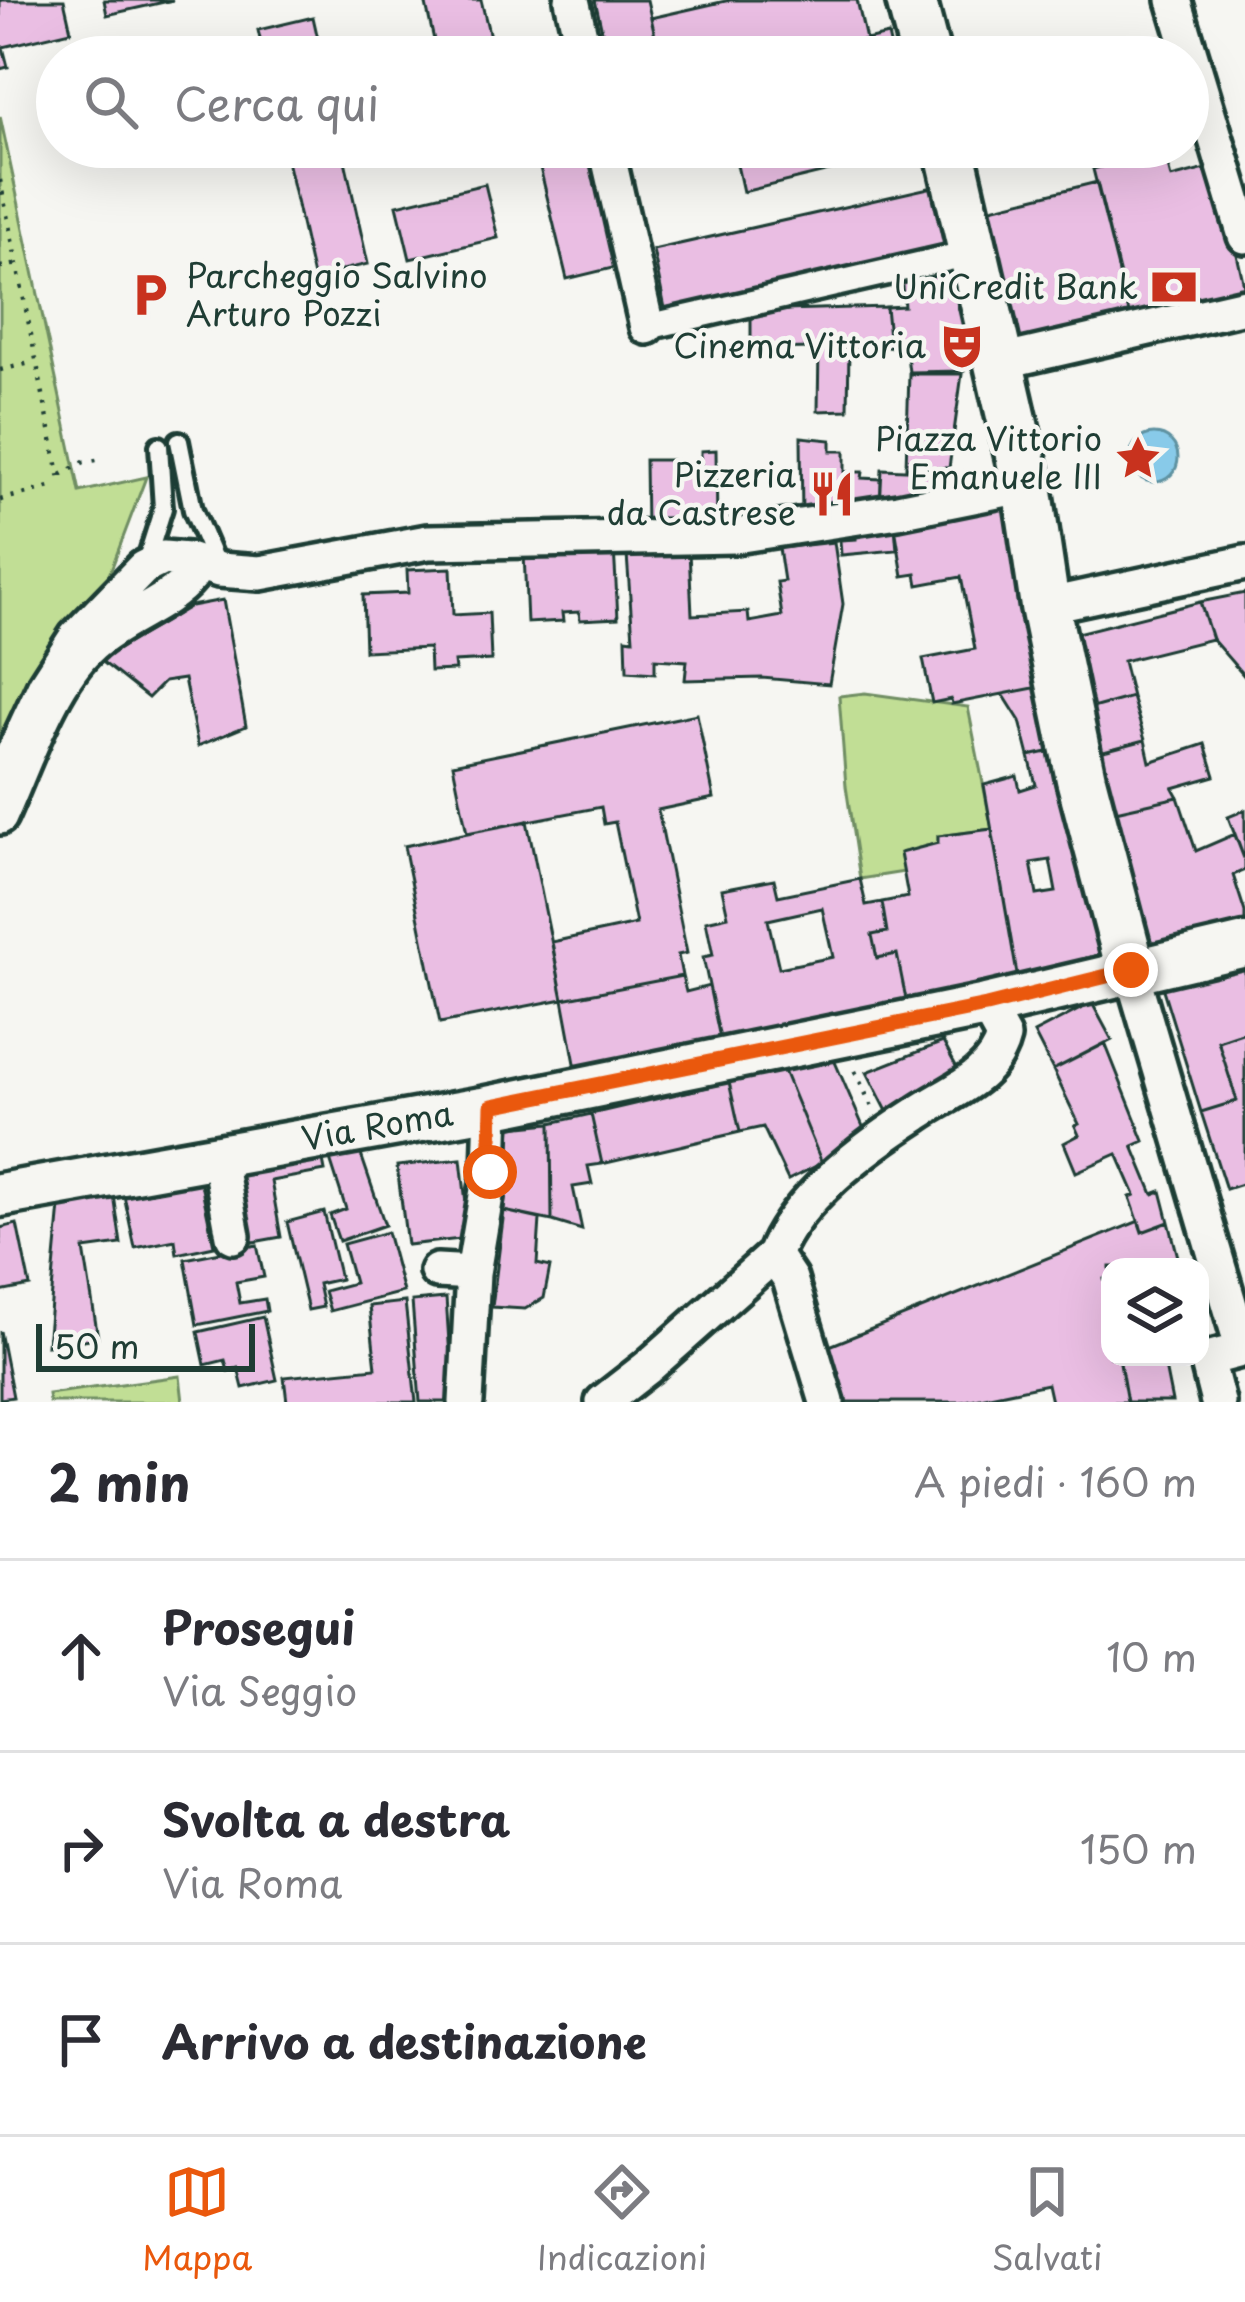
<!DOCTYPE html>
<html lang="it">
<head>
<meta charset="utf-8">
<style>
	:root { --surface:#fff; --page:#f2f2f3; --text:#2b2b33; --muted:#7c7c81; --line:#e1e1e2; --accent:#ea580c }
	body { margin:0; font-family:"Playpen Sans",sans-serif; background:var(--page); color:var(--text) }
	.controls { position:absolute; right:36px; bottom:36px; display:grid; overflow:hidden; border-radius:24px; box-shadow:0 12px 48px #0002 }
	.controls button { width:108px; height:108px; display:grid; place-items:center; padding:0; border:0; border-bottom:3px solid var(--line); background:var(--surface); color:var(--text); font:60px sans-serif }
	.scale { position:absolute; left:36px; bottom:30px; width:219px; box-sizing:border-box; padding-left:12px; border:6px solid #1f3d34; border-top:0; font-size:33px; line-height:42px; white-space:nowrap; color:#1f3d34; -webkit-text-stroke:9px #f6f6f2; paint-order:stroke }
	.stop { position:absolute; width:36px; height:36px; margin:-27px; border:9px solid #ea580c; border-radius:50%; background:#fff }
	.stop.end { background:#ea580c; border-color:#fff; box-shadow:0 3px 12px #0008 }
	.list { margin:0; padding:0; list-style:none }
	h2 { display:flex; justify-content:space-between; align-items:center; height:156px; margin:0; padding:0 48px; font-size:51px }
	h2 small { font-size:39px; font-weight:400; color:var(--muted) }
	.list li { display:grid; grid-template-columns:78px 1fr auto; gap:36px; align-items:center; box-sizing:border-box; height:192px; padding:0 48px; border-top:3px solid var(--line) }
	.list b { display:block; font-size:45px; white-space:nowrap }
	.list p { margin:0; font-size:39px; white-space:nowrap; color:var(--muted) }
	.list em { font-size:39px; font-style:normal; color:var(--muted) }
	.icon { flex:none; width:66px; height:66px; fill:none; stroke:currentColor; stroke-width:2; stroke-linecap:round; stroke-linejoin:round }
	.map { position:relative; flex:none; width:1245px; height:1402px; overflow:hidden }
	.search { position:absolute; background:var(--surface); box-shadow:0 12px 48px #0002; left:36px; right:36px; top:36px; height:132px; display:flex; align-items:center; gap:30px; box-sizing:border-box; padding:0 42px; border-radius:66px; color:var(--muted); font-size:45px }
	.sheet { height:732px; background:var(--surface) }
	nav { display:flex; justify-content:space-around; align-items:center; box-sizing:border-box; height:168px; border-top:3px solid var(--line); background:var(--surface); font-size:33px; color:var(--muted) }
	nav a { display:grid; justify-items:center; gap:6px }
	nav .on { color:var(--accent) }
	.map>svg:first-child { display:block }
	.green { fill:#c1de95; stroke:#708e64; stroke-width:3 }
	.water { fill:#88cae9; stroke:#5e92a1; stroke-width:3 }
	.building { fill:#eabee3; stroke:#1f3d34; stroke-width:3; fill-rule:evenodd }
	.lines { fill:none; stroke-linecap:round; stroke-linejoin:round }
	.service-casing { stroke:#1f3d34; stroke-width:26 }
	.pedestrian-casing { stroke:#1f3d34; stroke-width:33 }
	.minor-casing { stroke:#1f3d34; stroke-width:42 }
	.tertiary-casing { stroke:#1f3d34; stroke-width:51 }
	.secondary-casing { stroke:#1f3d34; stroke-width:57 }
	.path { stroke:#1f3d34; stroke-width:4.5; stroke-dasharray:3 9; stroke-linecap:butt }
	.service { stroke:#f6f6f2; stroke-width:16 }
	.pedestrian { stroke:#f6f6f2; stroke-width:24 }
	.minor { stroke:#f6f6f2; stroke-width:33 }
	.tertiary { stroke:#f6f6f2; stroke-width:42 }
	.secondary { stroke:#f6f6f2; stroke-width:48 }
	.route { stroke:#ea580c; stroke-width:15 }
	.labels { text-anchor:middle; stroke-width:9; stroke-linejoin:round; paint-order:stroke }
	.poi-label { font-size:33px; fill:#1f3d34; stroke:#f6f6f2; text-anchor:end }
	.street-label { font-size:33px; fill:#1f3d34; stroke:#f6f6f2 }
</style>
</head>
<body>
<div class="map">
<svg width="1245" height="1402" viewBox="0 0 1245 1402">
	<rect width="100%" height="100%" fill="#f6f6f2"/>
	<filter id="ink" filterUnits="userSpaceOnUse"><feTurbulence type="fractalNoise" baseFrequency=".00833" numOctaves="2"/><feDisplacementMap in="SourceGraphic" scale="24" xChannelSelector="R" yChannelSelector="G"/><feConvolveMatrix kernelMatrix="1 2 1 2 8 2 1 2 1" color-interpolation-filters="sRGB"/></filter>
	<g filter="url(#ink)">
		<!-- green -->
		<path class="green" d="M0 116 80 492 146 477 98 604 0 753Z
			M865 693 968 707 992 829 938 836V843L900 853 904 872 860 879 846 786 839 696Z
			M180 1376 183 1402H49L48 1394Z"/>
		<!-- water -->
		<path class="water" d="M1130 458a24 24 0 1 1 48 0a24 24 0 1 1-48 0Z"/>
		<!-- building -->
		<path class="building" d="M0 0H64L71 31 3 47 8 67 0 69Z
			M104 0H173L107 15Z
			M425 0H481L490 37 436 49Z
			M595 0H647L660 57H608Z
			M730 0H857L866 40 795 57H660L651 18Z
			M313 17 322 57H264L258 30Z
			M888 35 893 57H795L866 40Z
			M284 147H342L368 264 313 277Z
			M535 147H597L625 265 567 279Z
			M733 147H915L916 150 743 192Z
			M1124 147H1163L1171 178 1217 166 1245 290 1130 317 1093 169 1128 160Z
			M1097 182 1130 317 1016 344 983 210Z
			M485 184 498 238 410 259 397 205Z
			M933 187 946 253 667 318 653 250Z
			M960 271 971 320 964 371 909 372 906 347H890L886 307 904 306 901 276Z
			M886 307 890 347 751 349V311Z
			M819 348H849L848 410 818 411Z
			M909 374H962L949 468 906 467Z
			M801 437 831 440V451H845V472H863L862 478 881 479 880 507 802 516Z
			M716 450 717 528H646L645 460H671V474L701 473V451Z
			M882 469 952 472 924 490 880 507Z
			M1008 505 1044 686 952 704 951 699 932 703 923 659 975 649 961 577 918 585 916 574 903 576 895 527Z
			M895 527 897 550 841 555 840 540 856 539V530Z
			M834 542 843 604 829 684 762 678 685 680 687 661 655 659V673L627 671 626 638 633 639 627 555 689 551 692 615 748 612 749 622 782 616 777 582 784 581 779 548Z
			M614 548 618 618 580 620 579 612 562 613 563 621 527 623 524 553Z
			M451 568 453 615 489 613 491 660 454 662 455 670 430 671 429 648 365 651 363 595 408 593 407 570Z
			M1245 593V677L1212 639 1200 602Z
			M223 600 246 726 198 746 184 679 164 682 148 698 100 660 191 606Z
			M1200 602 1212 639 1123 661 1132 697 1085 710 1065 636Z
			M1044 686 1061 749 1029 756 1020 721 1003 694Z
			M1132 697 1145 740 1096 753 1085 710Z
			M697 714 714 798 658 810 687 953 678 955 682 976 563 999 552 942 636 924 615 822 604 824 601 807 467 833 453 764Z
			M1145 740 1150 762 1205 744 1215 776 1173 788 1178 797 1111 812 1096 753Z
			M1061 749 1105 958 1018 980 984 785 1017 776 1020 790 1036 785 1029 756ZM1050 860 1056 892 1037 895 1031 863Z
			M1178 797 1196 851 1235 834 1245 861V870L1233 875 1245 912V928L1151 948 1111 812Z
			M1245 810V861L1228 817Z
			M527 821 563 999 440 1023 404 846Z
			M992 829 1018 980 907 1004 897 954 877 958 872 935 887 932 882 902 908 897 900 853 938 843V836Z
			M774 879 778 896 860 879 866 905 882 902 887 932 872 935 877 958 897 954 907 1004 721 1043 703 957 713 955 706 921 728 916 722 889ZM822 908 833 957 779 968 768 920Z
			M1241 959 1245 970V1032L1218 1041 1237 1101 1201 1112 1160 980Z
			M682 976 686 992 709 986 721 1043 577 1074 563 999Z
			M1092 1003 1112 1040 1053 1070 1034 1033Z
			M1245 1032V1183L1226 1189 1201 1112 1237 1101 1218 1041Z
			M943 1042 963 1079 891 1119 867 1072Z
			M1105 1043 1144 1141 1133 1146 1153 1194 1161 1191 1169 1222 1142 1232 1130 1197 1135 1195 1117 1154 1076 1172 1064 1143 1079 1135 1075 1126 1079 1124 1053 1070Z
			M832 1055 868 1138 822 1163 784 1071Z
			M784 1071 822 1163 788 1180 763 1127 740 1132 729 1082Z
			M729 1082 740 1132 602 1164 591 1114Z
			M591 1114 602 1164 588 1166 592 1184 573 1187 582 1230 552 1221 551 1123Z
			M551 1123 552 1221 504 1211 511 1127Z
			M355 1137 385 1225 339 1241 330 1215 346 1209 326 1147Z
			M320 1145 325 1171 271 1181 281 1237 242 1244 228 1161Z
			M461 1159 470 1238 407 1245 397 1166Z
			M197 1165 214 1246 177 1254 175 1240 135 1248 121 1181Z
			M113 1188 121 1244 84 1249 98 1338 47 1345 61 1195Z
			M504 1211 540 1219 537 1264 550 1267 544 1298 525 1309 492 1307Z
			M324 1212 340 1279 318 1284 323 1307 308 1310 287 1222Z
			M1139 1221 1142 1232 1169 1222 1179 1261 1155 1267H1110V1278L1104 1279 1110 1309V1357H1119L1127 1402H1051L1047 1384 961 1402H838L827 1347Z
			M17 1224 30 1286 0 1292V1228Z
			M387 1232 403 1292 330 1311 324 1291 354 1283 343 1244Z
			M257 1245 264 1277 236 1282 240 1303 265 1299 267 1311 197 1325 185 1259Z
			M446 1298 453 1402H420L412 1301Z
			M405 1302 416 1402H287L284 1377 376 1368 369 1306Z
			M263 1317 277 1380 243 1388 238 1368 228 1371 225 1360 205 1365 198 1332Z
			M0 1331 13 1397 0 1399Z
			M1119 1357H1163L1172 1402H1127Z"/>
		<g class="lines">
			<!-- service casing -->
			<g class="service-casing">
				<path id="service" d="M179 441 193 510 216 564
					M146 562 163 508 159 446"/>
			</g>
			<!-- pedestrian casing -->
			<g class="pedestrian-casing">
				<path id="pedestrian" d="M647 327 975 252"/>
			</g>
			<!-- minor casing -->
			<g class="minor-casing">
				<path id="minor" d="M572 0 585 57
					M1174 0 1245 236
					M606 147 647 327
					M1001 362 1245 306
					M188 560 219 570 260 573 428 542 735 536 898 511 1027 485
					M1045 606 1245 563
					M0 782 45 685 76 637 143 568 163 558 188 560 191 576C166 606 122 618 92 645 50 682 24 765 0 817
					M1131 970 1243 1350
					M218 1154 233 1236
					M774 1255C795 1199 867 1146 917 1114 949 1092 993 1078 1003 1037L986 1006
					M437 1271 473 1273
					M466 1402 473 1273 490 1172 492 1106
					M603 1402 648 1367 774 1255 790 1279 827 1402
					M1218 1402 1207 1359 1245 1349"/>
			</g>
			<!-- tertiary casing -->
			<g class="tertiary-casing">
				<path id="tertiary" d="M0 1195 482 1109 986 1006 1245 945"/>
			</g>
			<!-- secondary casing -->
			<g class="secondary-casing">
				<path id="secondary" d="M911 0 926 57
					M949 147 1027 485 1045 606 1081 779 1131 970"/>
			</g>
			<!-- path -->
			<path class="path" d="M0 180 61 484
				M0 267 19 264
				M0 370 35 362
				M61 475 84 462 103 459
				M0 500 58 485
				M855 1071 873 1109"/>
			<!-- service -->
			<use href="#service" class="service"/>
			<!-- pedestrian -->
			<use href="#pedestrian" class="pedestrian"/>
			<!-- minor -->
			<use href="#minor" class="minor"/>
			<!-- tertiary -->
			<use href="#tertiary" class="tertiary"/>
			<!-- secondary -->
			<use href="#secondary" class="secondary"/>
		</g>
	</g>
	<g class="lines" filter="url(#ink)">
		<!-- route -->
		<path class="route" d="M490 1172 492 1106 986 1006 1131 970"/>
	</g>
	<!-- icons -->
	<defs>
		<g id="bank-bare" transform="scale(3.6)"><path d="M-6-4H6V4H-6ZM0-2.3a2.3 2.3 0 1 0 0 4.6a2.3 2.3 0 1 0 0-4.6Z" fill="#c8321e" stroke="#f6f6f2" stroke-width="2.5" paint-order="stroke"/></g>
		<g id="parking-bare" transform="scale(3.6)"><path d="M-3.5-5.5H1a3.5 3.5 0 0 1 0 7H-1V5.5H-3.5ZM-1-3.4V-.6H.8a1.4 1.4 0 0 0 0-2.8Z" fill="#c8321e" stroke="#f6f6f2" stroke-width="2.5" paint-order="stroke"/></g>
		<g id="theatre-bare" transform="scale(3.6)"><path d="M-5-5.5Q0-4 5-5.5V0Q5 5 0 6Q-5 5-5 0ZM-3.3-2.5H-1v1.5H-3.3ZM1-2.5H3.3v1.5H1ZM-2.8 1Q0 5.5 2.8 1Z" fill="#c8321e" stroke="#f6f6f2" stroke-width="2.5" paint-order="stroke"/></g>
		<g id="sight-bare" transform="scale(3.6)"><path d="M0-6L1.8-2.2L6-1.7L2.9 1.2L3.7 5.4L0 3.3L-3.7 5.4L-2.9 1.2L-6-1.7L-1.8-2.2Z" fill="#c8321e" stroke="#f6f6f2" stroke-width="2.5" paint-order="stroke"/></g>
		<g id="restaurant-bare" transform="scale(3.6)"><path d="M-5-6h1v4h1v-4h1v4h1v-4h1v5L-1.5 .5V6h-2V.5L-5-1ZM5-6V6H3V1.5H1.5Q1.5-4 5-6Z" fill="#c8321e" stroke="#f6f6f2" stroke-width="2.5" paint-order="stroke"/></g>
	</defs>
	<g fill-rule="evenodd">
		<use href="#bank-bare" x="1174" y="287"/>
		<use href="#parking-bare" x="150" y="295"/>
		<use href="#theatre-bare" x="962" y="346"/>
		<use href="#sight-bare" x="1138" y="458"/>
		<use href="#restaurant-bare" x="832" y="494"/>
	</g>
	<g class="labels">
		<!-- poi labels -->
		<g class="poi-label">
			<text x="186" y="288" text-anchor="start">Parcheggio Salvino<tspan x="186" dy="38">Arturo Pozzi</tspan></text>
			<text x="1138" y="299">UniCredit Bank</text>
			<text x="926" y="358">Cinema Vittoria</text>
			<text x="1102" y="451">Piazza Vittorio<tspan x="1102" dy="38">Emanuele III</tspan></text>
			<text x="796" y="487">Pizzeria<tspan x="796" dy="38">da Castrese</tspan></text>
		</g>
		<!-- street labels -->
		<g class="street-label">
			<text transform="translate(377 1126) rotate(-10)" y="12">Via Roma</text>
		</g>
	</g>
</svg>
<div class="controls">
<button><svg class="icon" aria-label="layers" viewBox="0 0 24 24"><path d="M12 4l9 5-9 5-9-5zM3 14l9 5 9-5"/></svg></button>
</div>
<div class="scale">50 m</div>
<div class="stop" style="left:490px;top:1172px"></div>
<div class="stop end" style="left:1131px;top:970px"></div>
<div class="search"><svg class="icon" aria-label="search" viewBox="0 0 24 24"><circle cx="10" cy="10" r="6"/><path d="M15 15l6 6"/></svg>Cerca qui</div>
</div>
<section class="sheet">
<h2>2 min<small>A piedi · 160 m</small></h2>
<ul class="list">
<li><svg class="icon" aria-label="ahead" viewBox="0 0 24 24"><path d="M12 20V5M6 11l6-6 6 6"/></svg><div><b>Prosegui</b><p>Via Seggio</p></div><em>10 m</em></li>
<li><svg class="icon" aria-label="right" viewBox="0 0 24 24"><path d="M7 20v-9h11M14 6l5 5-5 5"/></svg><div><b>Svolta a destra</b><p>Via Roma</p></div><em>150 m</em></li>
<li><svg class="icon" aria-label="arrive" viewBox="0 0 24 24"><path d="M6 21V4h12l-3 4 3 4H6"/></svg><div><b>Arrivo a destinazione</b></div></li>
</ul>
</section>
<nav>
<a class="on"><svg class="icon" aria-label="map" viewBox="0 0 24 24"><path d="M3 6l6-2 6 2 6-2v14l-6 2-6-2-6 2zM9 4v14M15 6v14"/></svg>Mappa</a>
<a><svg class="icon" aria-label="directions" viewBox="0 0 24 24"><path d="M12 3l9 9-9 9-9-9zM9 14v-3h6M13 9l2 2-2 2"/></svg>Indicazioni</a>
<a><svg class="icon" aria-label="saved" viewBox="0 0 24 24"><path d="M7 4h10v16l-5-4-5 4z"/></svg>Salvati</a>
</nav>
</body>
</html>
